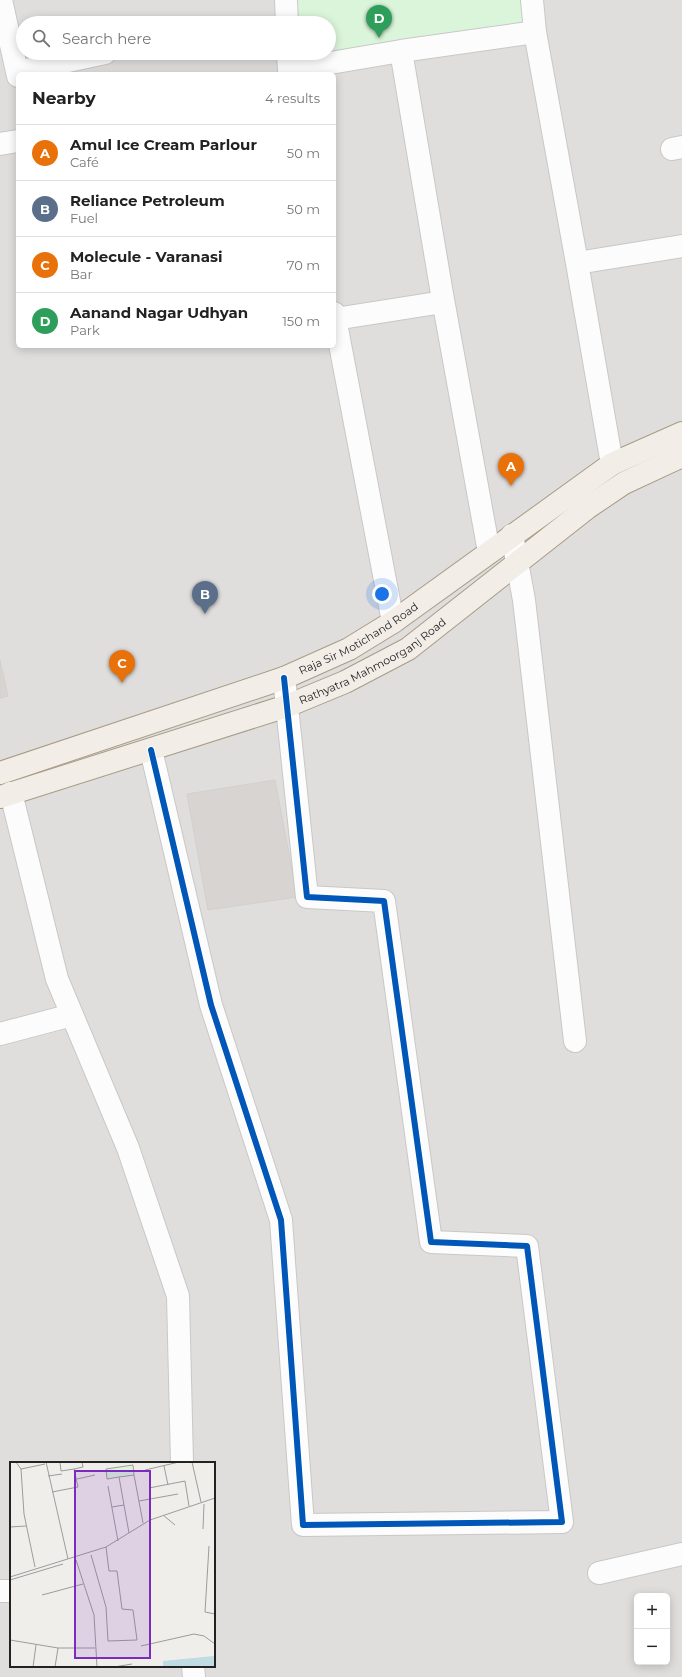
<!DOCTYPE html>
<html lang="en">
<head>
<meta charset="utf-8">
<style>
	:root { --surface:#fff; --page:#f6f6f6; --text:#222; --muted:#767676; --line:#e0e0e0; --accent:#0b8043 }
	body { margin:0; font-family:Montserrat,sans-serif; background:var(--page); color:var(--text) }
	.controls { position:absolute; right:12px; bottom:12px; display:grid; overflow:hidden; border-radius:6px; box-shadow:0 2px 10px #0003 }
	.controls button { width:36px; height:36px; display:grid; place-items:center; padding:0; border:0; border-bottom:1px solid var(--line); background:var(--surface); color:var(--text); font:20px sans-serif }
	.you { position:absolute; left:382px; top:594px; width:14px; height:14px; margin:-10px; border:3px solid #fff; border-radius:50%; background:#1a73e8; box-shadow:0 0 0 6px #1a73e833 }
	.badge { display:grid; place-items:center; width:26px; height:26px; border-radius:50%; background:var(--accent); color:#fff; font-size:13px; font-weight:700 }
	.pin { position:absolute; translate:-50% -33px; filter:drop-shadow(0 1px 2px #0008) }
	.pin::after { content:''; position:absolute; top:21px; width:14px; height:12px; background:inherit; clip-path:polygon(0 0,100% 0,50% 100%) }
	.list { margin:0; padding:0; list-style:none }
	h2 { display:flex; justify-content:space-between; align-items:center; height:52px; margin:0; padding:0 16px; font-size:17px }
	h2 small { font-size:13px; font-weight:400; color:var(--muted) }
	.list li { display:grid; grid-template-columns:26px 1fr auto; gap:12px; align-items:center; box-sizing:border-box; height:56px; padding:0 16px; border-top:1px solid var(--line) }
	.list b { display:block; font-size:15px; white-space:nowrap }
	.list p { margin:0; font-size:13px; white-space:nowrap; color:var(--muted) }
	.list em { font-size:13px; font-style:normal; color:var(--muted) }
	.icon { flex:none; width:22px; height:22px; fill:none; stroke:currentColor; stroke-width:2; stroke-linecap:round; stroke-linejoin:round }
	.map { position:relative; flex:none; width:682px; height:1677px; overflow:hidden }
	.search { position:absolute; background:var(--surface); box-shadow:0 2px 10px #0003; left:16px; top:16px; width:320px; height:44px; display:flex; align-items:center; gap:10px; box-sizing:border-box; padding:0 14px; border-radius:22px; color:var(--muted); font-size:15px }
	.panel { position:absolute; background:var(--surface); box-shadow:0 2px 10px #0003; left:16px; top:72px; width:320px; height:276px; border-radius:6px }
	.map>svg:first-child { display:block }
	.residential { fill:#dfdedc; fill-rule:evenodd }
	.park { fill:#daf5da }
	.building { fill:#d7d4d2; stroke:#d3d0cc }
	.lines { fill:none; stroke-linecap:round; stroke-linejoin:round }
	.minor-casing { stroke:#c9c8c7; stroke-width:24 }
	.major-casing { stroke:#a79c86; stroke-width:24 }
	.minor { stroke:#fdfcfc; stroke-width:22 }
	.major { stroke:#f3ede7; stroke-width:22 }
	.cycleway-casing { stroke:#fff; stroke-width:8 }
	.cycleway { stroke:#0057b8; stroke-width:6 }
	.labels { text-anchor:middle; stroke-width:3.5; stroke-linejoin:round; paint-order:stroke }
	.street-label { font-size:11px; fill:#222; stroke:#fff }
	.inset-road { fill:none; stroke:#9e9c9b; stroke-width:1 }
	.view { fill:#7b2cbf; fill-opacity:0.15; stroke:#7b2cbf; stroke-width:2 }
	.inset-edge { fill:none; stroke:#222; stroke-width:2 }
</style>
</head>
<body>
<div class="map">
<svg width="682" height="1677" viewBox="0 0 682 1677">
	<rect width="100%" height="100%" fill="#f0eeeb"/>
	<!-- residential -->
	<path class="residential" d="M0 0H682V1677H0ZM23 23H329V53H23ZM18 74H334V346H18ZM11 1463H214V1666H11ZM637 1596H667V1662H637Z"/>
	<!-- park -->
	<path class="park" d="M292 0H523L525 23 288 60 289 53H329V23H290Z"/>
	<!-- building -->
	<path class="building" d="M0 660 8 696 0 698Z
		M275 780 297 897 208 910 187 794Z"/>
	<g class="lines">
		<!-- minor casing -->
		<g class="minor-casing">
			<path id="minor" d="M1 0 18 76
				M286 0 287 23
				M532 0 535 32
				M288 53 289 70 401 51
				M17 72 105 53
				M0 144 18 141
				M672 149 682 147
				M577 263 682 246
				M334 313 393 622
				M335 319 443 302
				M512 535 524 600 575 1041
				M489 552 442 294 401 51 535 32 577 263 612 464
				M151 750 211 1005 281 1220 303 1525 562 1522 527 1246 431 1242 384 901 307 897 284 678
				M11 793 57 979 128 1148 178 1296 182 1463
				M0 1034 72 1015
				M599 1573 682 1554
				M0 1591H11
				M193 1666 194 1677"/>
		</g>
		<!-- major casing -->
		<g class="major-casing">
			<g id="major">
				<path id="s1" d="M0 773 284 678 349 649 393 622 612 464 682 433"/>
				<path id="s2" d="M0 797 287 706 345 682 408 649 587 508 624 483 682 456"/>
			</g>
		</g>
		<!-- minor -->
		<use href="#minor" class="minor"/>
		<!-- major -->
		<use href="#major" class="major"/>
		<!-- cycleway casing -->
		<g class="cycleway-casing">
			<path id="cycleway" d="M151 750 211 1005 281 1220 303 1525 562 1522 527 1246 431 1242 384 901 307 897 284 678"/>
		</g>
		<!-- cycleway -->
		<use href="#cycleway" class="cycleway"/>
	</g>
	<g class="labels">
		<!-- street labels -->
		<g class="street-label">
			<text dy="4" stroke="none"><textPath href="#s1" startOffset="384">Raja Sir Motichand Road</textPath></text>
			<text dy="4" stroke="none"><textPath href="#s2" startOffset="398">Rathyatra Mahmoorganj Road</textPath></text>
		</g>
	</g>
	<!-- overview -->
	<g transform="translate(10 1462)">
		<rect width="205" height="205" fill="#f0eeeb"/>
		<path d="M122 4 123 12 97 16V7Z" fill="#daf5da"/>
		<path d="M204 194V205H153V199Z" fill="#bfdbe3"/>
		<path class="inset-road" d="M6 0 11 7 35 2M36 0 58 97M50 0 51 9 64 7M182 0 191 40M154 4 158 23M11 7 14 52 25 105M135 8 169 0M38 14 52 12M109 15 97 17 96 7 123 3 124 13M67 17 85 13M98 24 108 79M139 26 175 19 179 44M42 30 68 25 64 7 73 5 72 0M129 39 168 32M102 45 114 43M153 53 165 63M0 65 16 64M193 67 194 42M119 71 109 15 124 13 133 61M199 84 195 150 205 152M81 93 96 145 98 179 127 178 123 148 112 147 107 109H99L96 85M66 98 84 153 87 205M0 115 96 85 140 58 205 36M0 118 53 102M32 133 73 122M0 178 48 186 45 205M131 184 184 172 194 174 205 182M48 186H85M23 205 26 183M104 205 122 202"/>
		<path class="view" d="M65 9H140V196H65Z"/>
		<rect width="205" height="205" class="inset-edge"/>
	</g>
</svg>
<div class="controls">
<button>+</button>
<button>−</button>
</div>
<div class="you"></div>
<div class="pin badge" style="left:511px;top:486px;background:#e8710a">A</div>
<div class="pin badge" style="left:205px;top:614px;background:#5c6f8a">B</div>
<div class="pin badge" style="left:122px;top:683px;background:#e8710a">C</div>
<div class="pin badge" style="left:379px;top:38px;background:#2e9e5b">D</div>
<div class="search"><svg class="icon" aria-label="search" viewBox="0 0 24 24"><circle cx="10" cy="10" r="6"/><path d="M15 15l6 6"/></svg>Search here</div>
<section class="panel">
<h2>Nearby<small>4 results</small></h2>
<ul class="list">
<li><span class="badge" style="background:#e8710a">A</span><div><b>Amul Ice Cream Parlour</b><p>Café</p></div><em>50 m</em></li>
<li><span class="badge" style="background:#5c6f8a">B</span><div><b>Reliance Petroleum</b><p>Fuel</p></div><em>50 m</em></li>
<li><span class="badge" style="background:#e8710a">C</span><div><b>Molecule - Varanasi</b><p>Bar</p></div><em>70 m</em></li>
<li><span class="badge" style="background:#2e9e5b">D</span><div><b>Aanand Nagar Udhyan</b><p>Park</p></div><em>150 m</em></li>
</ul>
</section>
</div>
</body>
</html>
